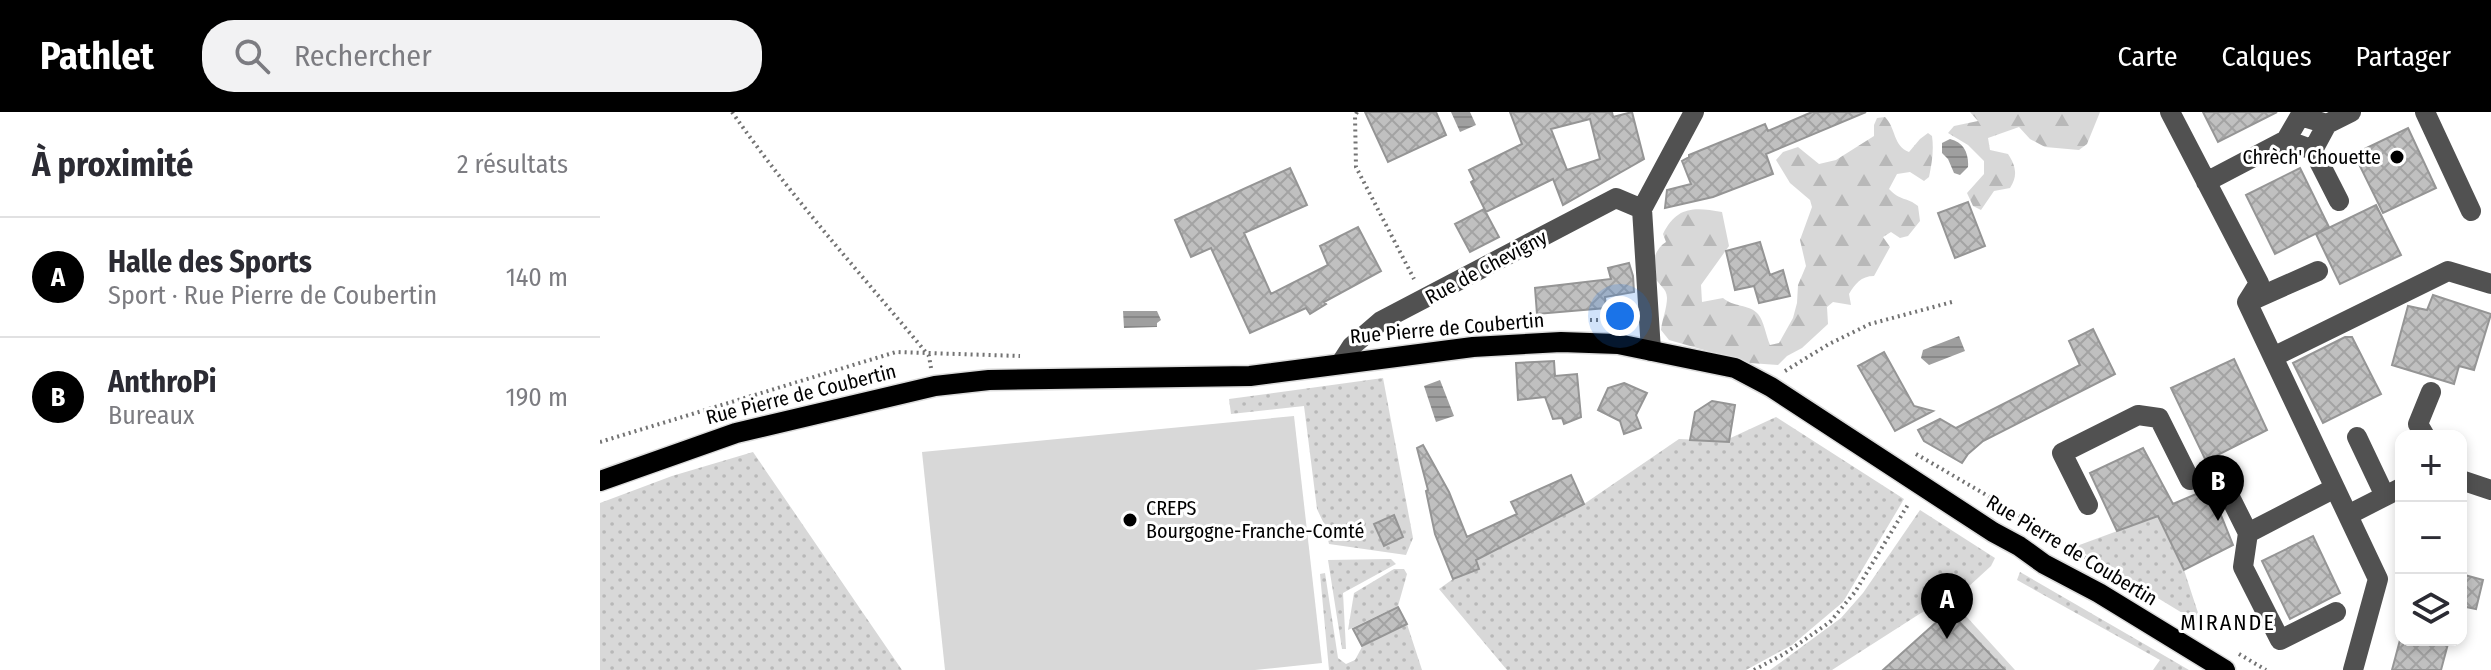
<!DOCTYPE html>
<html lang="fr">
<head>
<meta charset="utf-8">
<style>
	:root { --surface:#fff; --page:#f2f2f3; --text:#2b2b33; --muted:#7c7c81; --line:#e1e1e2; --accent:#000 }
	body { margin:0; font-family:"Fira Sans Condensed",sans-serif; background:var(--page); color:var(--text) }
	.controls { position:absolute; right:24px; bottom:24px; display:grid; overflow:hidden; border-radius:16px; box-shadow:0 4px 12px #0003 }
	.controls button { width:72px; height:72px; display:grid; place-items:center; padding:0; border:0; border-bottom:2px solid var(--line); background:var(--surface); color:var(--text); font:40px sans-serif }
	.you { position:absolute; left:1020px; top:204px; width:28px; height:28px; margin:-20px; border:6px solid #fff; border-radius:50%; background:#1a73e8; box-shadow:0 0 0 12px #1a73e833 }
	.badge { display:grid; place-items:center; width:52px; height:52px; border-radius:50%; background:var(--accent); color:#fff; font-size:26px; font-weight:700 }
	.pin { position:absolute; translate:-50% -66px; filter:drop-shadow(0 2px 4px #0008) }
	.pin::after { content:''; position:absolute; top:42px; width:28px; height:24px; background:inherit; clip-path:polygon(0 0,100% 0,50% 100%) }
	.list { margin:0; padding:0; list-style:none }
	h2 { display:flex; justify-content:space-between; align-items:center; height:104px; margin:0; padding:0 32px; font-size:34px }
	h2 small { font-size:26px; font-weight:400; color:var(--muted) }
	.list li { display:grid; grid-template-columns:52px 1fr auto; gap:24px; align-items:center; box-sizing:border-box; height:120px; padding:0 32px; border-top:2px solid var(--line) }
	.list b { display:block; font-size:30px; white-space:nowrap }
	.list p { margin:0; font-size:26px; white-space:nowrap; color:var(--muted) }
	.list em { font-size:26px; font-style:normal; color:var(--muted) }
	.icon { flex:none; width:44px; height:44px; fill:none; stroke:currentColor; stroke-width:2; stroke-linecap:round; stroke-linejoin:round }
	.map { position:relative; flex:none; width:1891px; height:558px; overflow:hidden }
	header { display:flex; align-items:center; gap:48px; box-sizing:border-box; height:112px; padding:0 40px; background:var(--accent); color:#fff }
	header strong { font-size:38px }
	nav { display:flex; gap:44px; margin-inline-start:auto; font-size:28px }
	.search { width:560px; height:72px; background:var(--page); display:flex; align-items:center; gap:20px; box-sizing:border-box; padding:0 28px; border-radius:32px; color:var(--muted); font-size:30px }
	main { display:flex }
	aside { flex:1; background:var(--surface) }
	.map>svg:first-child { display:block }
	.grass { fill:url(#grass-dots) }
	.forest { fill:url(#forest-firs) }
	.pitch { fill:#d8d8d8 }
	.water { fill:url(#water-rules) }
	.building { fill:url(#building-cross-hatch); stroke:#959595; stroke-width:2; fill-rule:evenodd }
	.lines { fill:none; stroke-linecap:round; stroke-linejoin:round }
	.major-casing { stroke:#dbdbdb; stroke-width:23 }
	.path { stroke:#737373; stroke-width:4; stroke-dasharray:2 4; stroke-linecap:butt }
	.minor { stroke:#515151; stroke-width:20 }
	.major { stroke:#000; stroke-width:20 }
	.poi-dot { fill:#000; stroke:#fff; stroke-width:3 }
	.labels { text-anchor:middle; stroke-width:6; stroke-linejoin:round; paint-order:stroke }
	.poi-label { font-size:20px; fill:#000; stroke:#fff; text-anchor:end }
	.street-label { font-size:20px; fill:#000; stroke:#fff }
	.neighbourhood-label { font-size:22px; letter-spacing:2px; fill:#000; stroke:#fff }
</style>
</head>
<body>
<header>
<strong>Pathlet</strong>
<div class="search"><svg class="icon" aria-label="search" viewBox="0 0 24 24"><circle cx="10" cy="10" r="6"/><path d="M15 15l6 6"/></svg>Rechercher</div>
<nav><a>Carte</a><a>Calques</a><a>Partager</a></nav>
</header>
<main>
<aside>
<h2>À proximité<small>2 résultats</small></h2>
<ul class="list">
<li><span class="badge">A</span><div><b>Halle des Sports</b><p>Sport · Rue Pierre de Coubertin</p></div><em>140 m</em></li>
<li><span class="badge">B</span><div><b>AnthroPi</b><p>Bureaux</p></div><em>190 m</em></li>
</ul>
</aside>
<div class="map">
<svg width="1891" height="558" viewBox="0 0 1891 558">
	<defs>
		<pattern id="grass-dots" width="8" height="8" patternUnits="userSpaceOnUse" patternTransform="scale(2)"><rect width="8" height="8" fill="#d8d8d8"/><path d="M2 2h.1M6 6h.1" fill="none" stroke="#b8b8b8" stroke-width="1.8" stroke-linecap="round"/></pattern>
		<pattern id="forest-firs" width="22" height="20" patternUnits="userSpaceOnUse" patternTransform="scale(2)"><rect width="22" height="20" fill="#d8d8d8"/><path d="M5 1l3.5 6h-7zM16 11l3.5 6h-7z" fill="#b8b8b8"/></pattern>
		<pattern id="water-rules" width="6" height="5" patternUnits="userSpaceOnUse" patternTransform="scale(2)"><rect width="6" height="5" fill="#9f9f9f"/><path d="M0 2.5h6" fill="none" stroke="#878787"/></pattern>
		<pattern id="building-cross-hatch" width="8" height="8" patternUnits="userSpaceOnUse" patternTransform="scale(2)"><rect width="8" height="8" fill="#c0c0c0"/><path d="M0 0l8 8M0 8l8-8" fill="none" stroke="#a3a3a3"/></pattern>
	</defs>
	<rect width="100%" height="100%" fill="#fff"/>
	<!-- grass -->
	<path class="grass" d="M783 266 813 426 806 443 729 432 725 414 717 397 704 294 631 302 629 287Z
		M1176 305 1304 387 1243 490 1192 533 1146 558H907L839 477 853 467 879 457 876 448 984 392 1079 327 1124 329Z
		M153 340 302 558H0V391L72 364Z
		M1320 398 1395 446 1391 454 1355 487 1321 501 1232 558H1170L1241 506 1263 481Z
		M1558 404 1584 458 1602 513 1474 435Z
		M791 447 796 452 743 481 746 537H742L728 448Z
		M794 457H804L807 462 798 494 748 518 754 481Z
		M1420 460 1565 544 1589 558H1553L1560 548 1417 468Z
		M725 461 738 546 746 552 755 548 762 535 807 512 822 558H729L720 462Z
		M1356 493 1415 558H1405L1349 499Z"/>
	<!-- forest -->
	<path class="forest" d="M1370 0H1500L1487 32 1479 38 1445 35 1430 27 1419 15 1388 26 1390 38 1408 42C1416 54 1418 64 1410 76L1394 79 1381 98 1373 94 1367 81 1384 62V49L1368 33 1348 21 1354 14 1378 9Z
		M1285 5C1296 16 1293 34 1309 40L1320 27 1328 21 1332 24C1334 38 1332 51 1329 65L1324 69 1310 60 1297 62 1289 77C1300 89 1307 85 1318 94L1320 109 1308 124 1300 126 1291 120 1283 125 1290 135 1274 164C1261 164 1255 172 1249 182L1251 193 1233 190 1227 195 1228 212 1202 236 1187 244 1178 253 1150 251 1069 228 1061 218C1062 208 1067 196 1067 186 1067 176 1058 173 1054 164 1050 151 1056 136 1066 130L1063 122C1077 94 1094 95 1122 100L1129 134 1101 173 1102 190 1123 186C1133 195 1149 192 1158 202 1164 209 1166 224 1170 233L1179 231 1193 206 1197 191 1198 173 1206 154 1200 128 1212 95 1210 88 1190 71 1176 48 1183 40 1198 35 1219 52 1236 48 1274 24V13L1277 6Z"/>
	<!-- pitch -->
	<path class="pitch" d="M694 304 722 551 655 558H345L322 340Z"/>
	<!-- water -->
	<path class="water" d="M851 0H870L876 13 860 20Z
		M1350 27C1364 30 1369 42 1368 55L1360 63 1354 61 1348 47 1342 41V31Z
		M523 199H557L561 208 557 211V215L524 216Z
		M1359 224 1365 239 1329 253 1321 246 1323 238Z
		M840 268 854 304 836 310 824 274Z"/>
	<!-- building -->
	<path class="building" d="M765 0H836L846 23 788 50Z
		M910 0H1012L1013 5 1032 0 1044 47 963 93 953 67 886 100 871 70 874 68 869 58 922 32ZM990 7 1000 47 967 58 951 17Z
		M1212 0H1266L1166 42 1173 62 1113 85 1065 96 1067 78 1091 72 1082 49 1089 45V43L1165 12 1168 19Z
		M1603 0H1677L1618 30Z
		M1808 16 1836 76 1783 101 1754 42Z
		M690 56 707 93 644 121 671 182 728 153 720 134 758 115 781 159 724 190 726 192 710 202 706 196 650 221 611 136 591 145 575 108Z
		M1700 56 1729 115 1675 142 1646 83Z
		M1368 90 1385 134 1355 146 1338 101Z
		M1776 93 1801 143 1740 172 1716 122Z
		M884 97 899 125 870 140 855 112Z
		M1160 130 1170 163 1183 158 1190 184 1159 191 1154 174 1135 178 1126 139Z
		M1029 151 1033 164 1034 180 1005 185 1006 196 937 202 935 176 1011 167 1008 156Z
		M1833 183 1891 202 1874 258 1859 254 1854 272 1792 253 1808 194 1827 198Z
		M1493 217 1515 262 1383 329 1368 342 1362 351 1324 329 1318 318 1340 307 1356 316 1480 253 1469 229Z
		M1745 225H1752L1781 282 1723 311 1693 251Z
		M1284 240 1314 294 1333 299 1295 319 1258 254Z
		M1634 247 1667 318 1606 349 1571 276Z
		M954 249 955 264 977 262 981 305 964 312 962 306 953 307 945 285 918 288 916 251Z
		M1024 271 1047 281 1036 303 1041 316 1024 322 1020 309 998 298 1008 276Z
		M1112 289 1135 293 1129 330 1090 328 1095 300Z
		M823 333 849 380 867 425 917 402 911 390 971 363 984 392 876 448 879 457 853 467 835 422 826 379 828 378 817 336Z
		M1543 336 1573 392 1610 376 1633 433 1584 458 1558 404 1517 419 1490 361Z
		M794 403 803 425 784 434 774 412Z
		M1713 424 1740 481 1690 507 1662 449Z
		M1861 462 1883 468 1876 497 1861 494Z
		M798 495 807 512 762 534 753 517Z
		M1349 499 1405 558H1283Z
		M1800 528H1849L1841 558H1792Z"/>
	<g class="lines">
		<!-- major casing -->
		<g class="major-casing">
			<path id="major" d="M0 369 136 321 335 274 389 268 650 264 873 235 961 230 1018 232 1135 256 1171 275 1393 420 1419 434 1444 452 1499 481 1625 558"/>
		</g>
		<!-- path -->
		<path class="path" d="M132 0C192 86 262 163 329 244L331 256
			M757 0 755 4 756 55 814 167
			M990 208H1029
			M1185 259 1229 232 1270 212 1352 190
			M0 330 296 240 420 244
			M1316 342 1383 381 1513 463
			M1639 542 1666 558
			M1154 558 1184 542 1230 510 1255 480 1309 391"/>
		<!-- minor -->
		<path class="minor" d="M1570 0 1659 171 1647 190 1778 467 1753 558
			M1825 0 1871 99
			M1727 12 1751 0
			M1713 38 1739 89
			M1606 70 1686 28 1713 38 1727 12 1700 4 1686 28
			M1648 190 1718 159
			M1051 239 1042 97 1094 0
			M1673 245 1848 159 1891 172
			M741 251 752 234 781 209 1016 86 1042 97
			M1825 324 1818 312 1831 280
			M1757 325 1785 384
			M1861 368 1891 378
			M1488 393 1462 341 1538 303 1559 306 1590 368 1618 361 1648 421 1735 376
			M1748 403 1801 376
			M1648 421 1643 455 1680 528 1736 500"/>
		<!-- major -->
		<use href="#major" class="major"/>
	</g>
	<!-- markers -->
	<g class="poi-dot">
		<circle cx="1797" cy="45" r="8"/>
		<circle cx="530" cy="408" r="8"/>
	</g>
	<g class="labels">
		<!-- poi labels -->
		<g class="poi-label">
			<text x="1781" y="52">Chrèch' Chouette</text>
			<text x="546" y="403" text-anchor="start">CREPS<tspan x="546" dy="23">Bourgogne-Franche-Comté</tspan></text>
		</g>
		<!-- street labels -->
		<g class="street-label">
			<text transform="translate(886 155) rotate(-28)" y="7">Rue de Chevigny</text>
			<text transform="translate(847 216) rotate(-5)" y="7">Rue Pierre de Coubertin</text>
			<text transform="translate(201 282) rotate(-14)" y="7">Rue Pierre de Coubertin</text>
			<text transform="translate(1472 438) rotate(31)" y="7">Rue Pierre de Coubertin</text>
		</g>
		<!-- neighbourhood labels -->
		<g class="neighbourhood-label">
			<text x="1628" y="518">MIRANDE</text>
		</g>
	</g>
</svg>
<div class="controls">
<button>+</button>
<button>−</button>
<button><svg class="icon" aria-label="layers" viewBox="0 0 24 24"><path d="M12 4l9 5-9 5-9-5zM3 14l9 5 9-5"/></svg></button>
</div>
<div class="you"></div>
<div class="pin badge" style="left:1347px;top:527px">A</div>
<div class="pin badge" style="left:1618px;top:409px">B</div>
</div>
</main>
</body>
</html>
